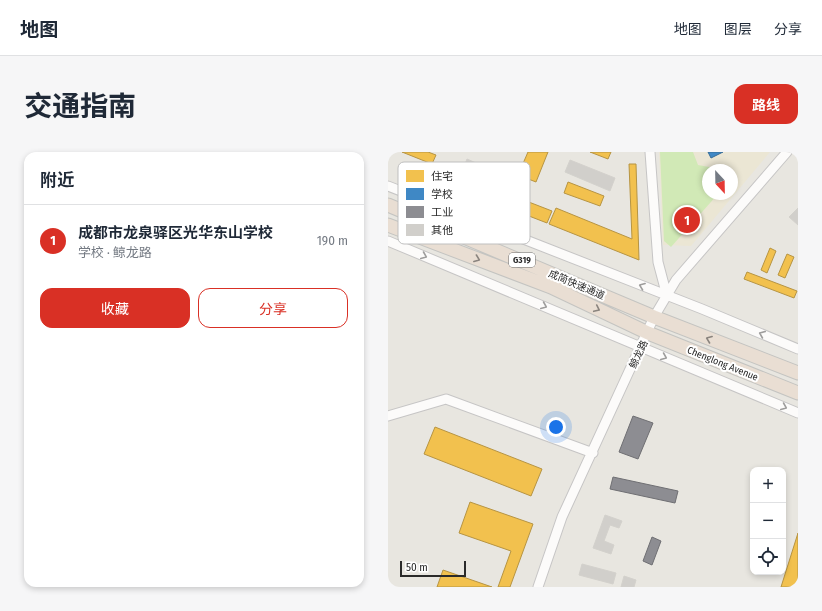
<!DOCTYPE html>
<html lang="zh">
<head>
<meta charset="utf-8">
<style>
	:root { --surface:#fff; --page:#f6f6f7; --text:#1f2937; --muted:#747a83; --line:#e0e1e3; --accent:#d93025 }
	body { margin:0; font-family:"Fira Sans Condensed","Noto Sans SC",sans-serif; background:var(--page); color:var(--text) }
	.controls { position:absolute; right:12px; bottom:12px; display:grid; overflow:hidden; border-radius:8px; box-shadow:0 2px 6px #0003 }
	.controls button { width:36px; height:36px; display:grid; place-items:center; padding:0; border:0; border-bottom:1px solid var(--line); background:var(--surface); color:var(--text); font:20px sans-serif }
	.compass { position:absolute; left:314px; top:12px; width:36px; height:36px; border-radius:50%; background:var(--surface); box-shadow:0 2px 6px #0003; rotate:158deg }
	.scale { position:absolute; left:12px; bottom:10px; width:66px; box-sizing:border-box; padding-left:4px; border:2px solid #2a2a2a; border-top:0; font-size:11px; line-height:14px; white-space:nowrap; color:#2a2a2a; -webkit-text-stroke:3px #fff; paint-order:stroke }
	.you { position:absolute; left:168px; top:275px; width:14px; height:14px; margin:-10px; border:3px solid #fff; border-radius:50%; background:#1a73e8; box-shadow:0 0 0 6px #1a73e833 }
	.badge { display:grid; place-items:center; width:26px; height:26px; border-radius:50%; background:var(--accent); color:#fff; font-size:13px; font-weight:700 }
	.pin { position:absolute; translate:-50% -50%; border:2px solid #fff; box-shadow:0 1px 4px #0006 }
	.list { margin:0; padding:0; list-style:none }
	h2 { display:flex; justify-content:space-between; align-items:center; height:52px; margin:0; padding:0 16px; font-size:17px }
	h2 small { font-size:13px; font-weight:400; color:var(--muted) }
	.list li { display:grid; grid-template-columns:26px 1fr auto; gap:12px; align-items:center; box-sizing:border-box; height:72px; padding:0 16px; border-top:1px solid var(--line) }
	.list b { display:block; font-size:15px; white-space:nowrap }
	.list p { margin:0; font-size:13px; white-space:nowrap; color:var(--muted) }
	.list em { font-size:13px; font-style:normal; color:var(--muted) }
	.actions { display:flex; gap:8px; padding:12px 16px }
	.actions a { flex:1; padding:9px 0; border:1px solid var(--accent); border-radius:12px; text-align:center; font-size:14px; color:var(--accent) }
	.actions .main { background:var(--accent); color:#fff }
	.icon { flex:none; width:22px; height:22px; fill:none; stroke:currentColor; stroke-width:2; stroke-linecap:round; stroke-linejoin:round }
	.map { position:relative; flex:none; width:410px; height:435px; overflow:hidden; border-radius:12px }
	header { display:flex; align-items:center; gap:24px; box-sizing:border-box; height:56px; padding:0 20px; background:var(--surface); border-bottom:1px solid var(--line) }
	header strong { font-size:19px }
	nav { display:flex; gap:22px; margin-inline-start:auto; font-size:14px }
	.intro { display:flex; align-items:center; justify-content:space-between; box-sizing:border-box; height:96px; padding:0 24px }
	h1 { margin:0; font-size:28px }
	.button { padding:10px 18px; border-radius:12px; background:var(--accent); color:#fff; font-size:14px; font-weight:700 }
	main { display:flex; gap:24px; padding:0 24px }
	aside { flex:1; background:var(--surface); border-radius:12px; box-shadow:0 2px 6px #0003 }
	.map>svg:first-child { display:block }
	.education { fill:#ebe6d4; fill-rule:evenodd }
	.pitch { fill:#d1e9b6 }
	.homes { fill:#f2c14e; stroke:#b69443 }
	.schools { fill:#3f88c5; stroke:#396c96 }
	.industry { fill:#8d8d92; stroke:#6f6f73 }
	.building { fill:#d1cfcb; stroke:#d3d1cc }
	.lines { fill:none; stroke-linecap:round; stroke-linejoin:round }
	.minor-casing { stroke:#c6c5c5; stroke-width:11 }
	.highway-casing { stroke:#c4c4c1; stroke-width:15 }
	.minor { stroke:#fcfbfa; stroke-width:9 }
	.highway { stroke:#e9ded3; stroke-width:13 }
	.oneway { stroke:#9e9d9c }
	.oneway2 { stroke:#8a847e }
	.labels { text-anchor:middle; stroke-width:4; stroke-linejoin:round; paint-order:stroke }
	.shield { fill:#fff; stroke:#6a6a6a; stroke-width:1 }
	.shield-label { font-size:9px; font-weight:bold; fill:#2a2a2a }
	.street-label { font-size:10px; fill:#2a2a2a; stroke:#fff }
	.key { fill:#fff; stroke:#bfbfbf; stroke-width:1 }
	.key-label { font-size:11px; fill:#2a2a2a }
</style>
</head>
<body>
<header>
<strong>地图</strong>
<nav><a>地图</a><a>图层</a><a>分享</a></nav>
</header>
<div class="intro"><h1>交通指南</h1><a class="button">路线</a></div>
<main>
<aside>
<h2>附近<small></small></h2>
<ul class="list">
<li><span class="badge">1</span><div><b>成都市龙泉驿区光华东山学校</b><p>学校 · 鲸龙路</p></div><em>190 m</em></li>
</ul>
<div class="actions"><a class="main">收藏</a><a>分享</a></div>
</aside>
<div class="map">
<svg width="410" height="435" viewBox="0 0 410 435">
	<rect width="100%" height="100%" fill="#e8e6e0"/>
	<!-- education -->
	<path class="education" d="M271 0H382L303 94 275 93ZM320 18H344V42H320Z"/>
	<!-- pitch -->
	<path class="pitch" d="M272 0H305L310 13 338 18H320V42H330L283 95 276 89Z"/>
	<!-- homes -->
	<path class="homes" d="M14 0H40L48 3 44 12Z
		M140 0H160L148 30 130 23Z
		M202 0H223L220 7Z
		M241 12H248L251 108 161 72 168 56 244 87Z
		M180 30 216 44 212 54 176 41Z
		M115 40 164 59 159 71 110 52Z
		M382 96 388 99 379 121 373 118Z
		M399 102 406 105 397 126 390 123Z
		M359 120 409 139 406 146 356 127Z
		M47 275 154 317 143 344 36 302Z
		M82 350 145 372 122 435H110L123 399 71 381Z
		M410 381V435H393Z
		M55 418 104 435H49Z"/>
	<!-- schools -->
	<path class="schools" d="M320 0H335L323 6Z"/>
	<!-- industry -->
	<path class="industry" d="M245 264 265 271 250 307 231 300Z
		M225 325 290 339 287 351 222 337Z
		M264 385 273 389 264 413 255 409Z"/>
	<!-- building -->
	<path class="building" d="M79 7 95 14 91 23 83 19 80 25 73 22Z
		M182 8 227 26 222 39 177 20Z
		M410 56V73L401 65Z
		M217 363 234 369 231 376 222 373 216 389 226 393 223 402 205 396Z
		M194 412 228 421 225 432 191 423Z
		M236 424 248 428 246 435H233Z"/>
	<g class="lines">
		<!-- minor casing -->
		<g class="minor-casing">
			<path id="minor" d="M262 0 270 110 279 144
				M0 34 314 157 410 197
				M0 89 410 261
				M0 264 58 247 205 301
				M150 435 174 365 266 165 288 128 399 0"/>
		</g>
		<!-- highway casing -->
		<g class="highway-casing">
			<path id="highway" d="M0 53 266 165 410 221
				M0 73 163 135 260 181 410 241"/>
		</g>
		<!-- minor -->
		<use href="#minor" class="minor"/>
		<!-- highway -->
		<use href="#highway" class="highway"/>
	</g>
	<!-- one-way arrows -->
	<defs><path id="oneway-chevron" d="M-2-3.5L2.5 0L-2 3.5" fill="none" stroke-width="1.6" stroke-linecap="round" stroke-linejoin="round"/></defs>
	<g class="oneway">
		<use href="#oneway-chevron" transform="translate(36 104) rotate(23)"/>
		<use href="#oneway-chevron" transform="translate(254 134) rotate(-159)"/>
		<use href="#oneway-chevron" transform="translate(156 154) rotate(23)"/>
		<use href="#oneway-chevron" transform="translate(374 182) rotate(-157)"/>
		<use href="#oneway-chevron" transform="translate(276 205) rotate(23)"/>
		<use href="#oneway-chevron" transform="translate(396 255) rotate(23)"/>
	</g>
	<g class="oneway2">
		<use href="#oneway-chevron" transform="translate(89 107) rotate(21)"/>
		<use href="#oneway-chevron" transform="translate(209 157) rotate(25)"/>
		<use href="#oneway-chevron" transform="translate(321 187) rotate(-159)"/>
	</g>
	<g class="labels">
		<!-- shield labels -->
		<rect class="shield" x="121" y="101" width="26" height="14" rx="3"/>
		<g class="shield-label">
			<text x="134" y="111">G319</text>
		</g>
		<!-- street labels -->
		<g class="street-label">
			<text transform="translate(189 132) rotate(23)" y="4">成简快速通道</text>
			<text transform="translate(250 202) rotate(-65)" y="4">鲸龙路</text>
			<text transform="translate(335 211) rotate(22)" y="4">Chenglong Avenue</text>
		</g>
	</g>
	<!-- legend -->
	<rect x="10" y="10" width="132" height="82" rx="6" class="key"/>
	<rect x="18" y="18" width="18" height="12" fill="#f2c14e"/>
	<rect x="18" y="36" width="18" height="12" fill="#3f88c5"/>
	<rect x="18" y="54" width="18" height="12" fill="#8d8d92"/>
	<rect x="18" y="72" width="18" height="12" fill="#d1cfcb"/>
	<g class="key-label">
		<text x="43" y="28">住宅</text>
		<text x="43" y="46">学校</text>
		<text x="43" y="64">工业</text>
		<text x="43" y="82">其他</text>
	</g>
</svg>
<div class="controls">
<button>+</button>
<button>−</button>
<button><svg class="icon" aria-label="locate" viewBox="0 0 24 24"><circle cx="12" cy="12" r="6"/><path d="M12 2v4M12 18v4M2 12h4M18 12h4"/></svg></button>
</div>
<svg class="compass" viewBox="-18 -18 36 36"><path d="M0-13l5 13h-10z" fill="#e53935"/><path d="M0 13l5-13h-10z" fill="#747a83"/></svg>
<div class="scale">50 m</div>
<div class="you"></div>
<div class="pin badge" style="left:299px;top:68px">1</div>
</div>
</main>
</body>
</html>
